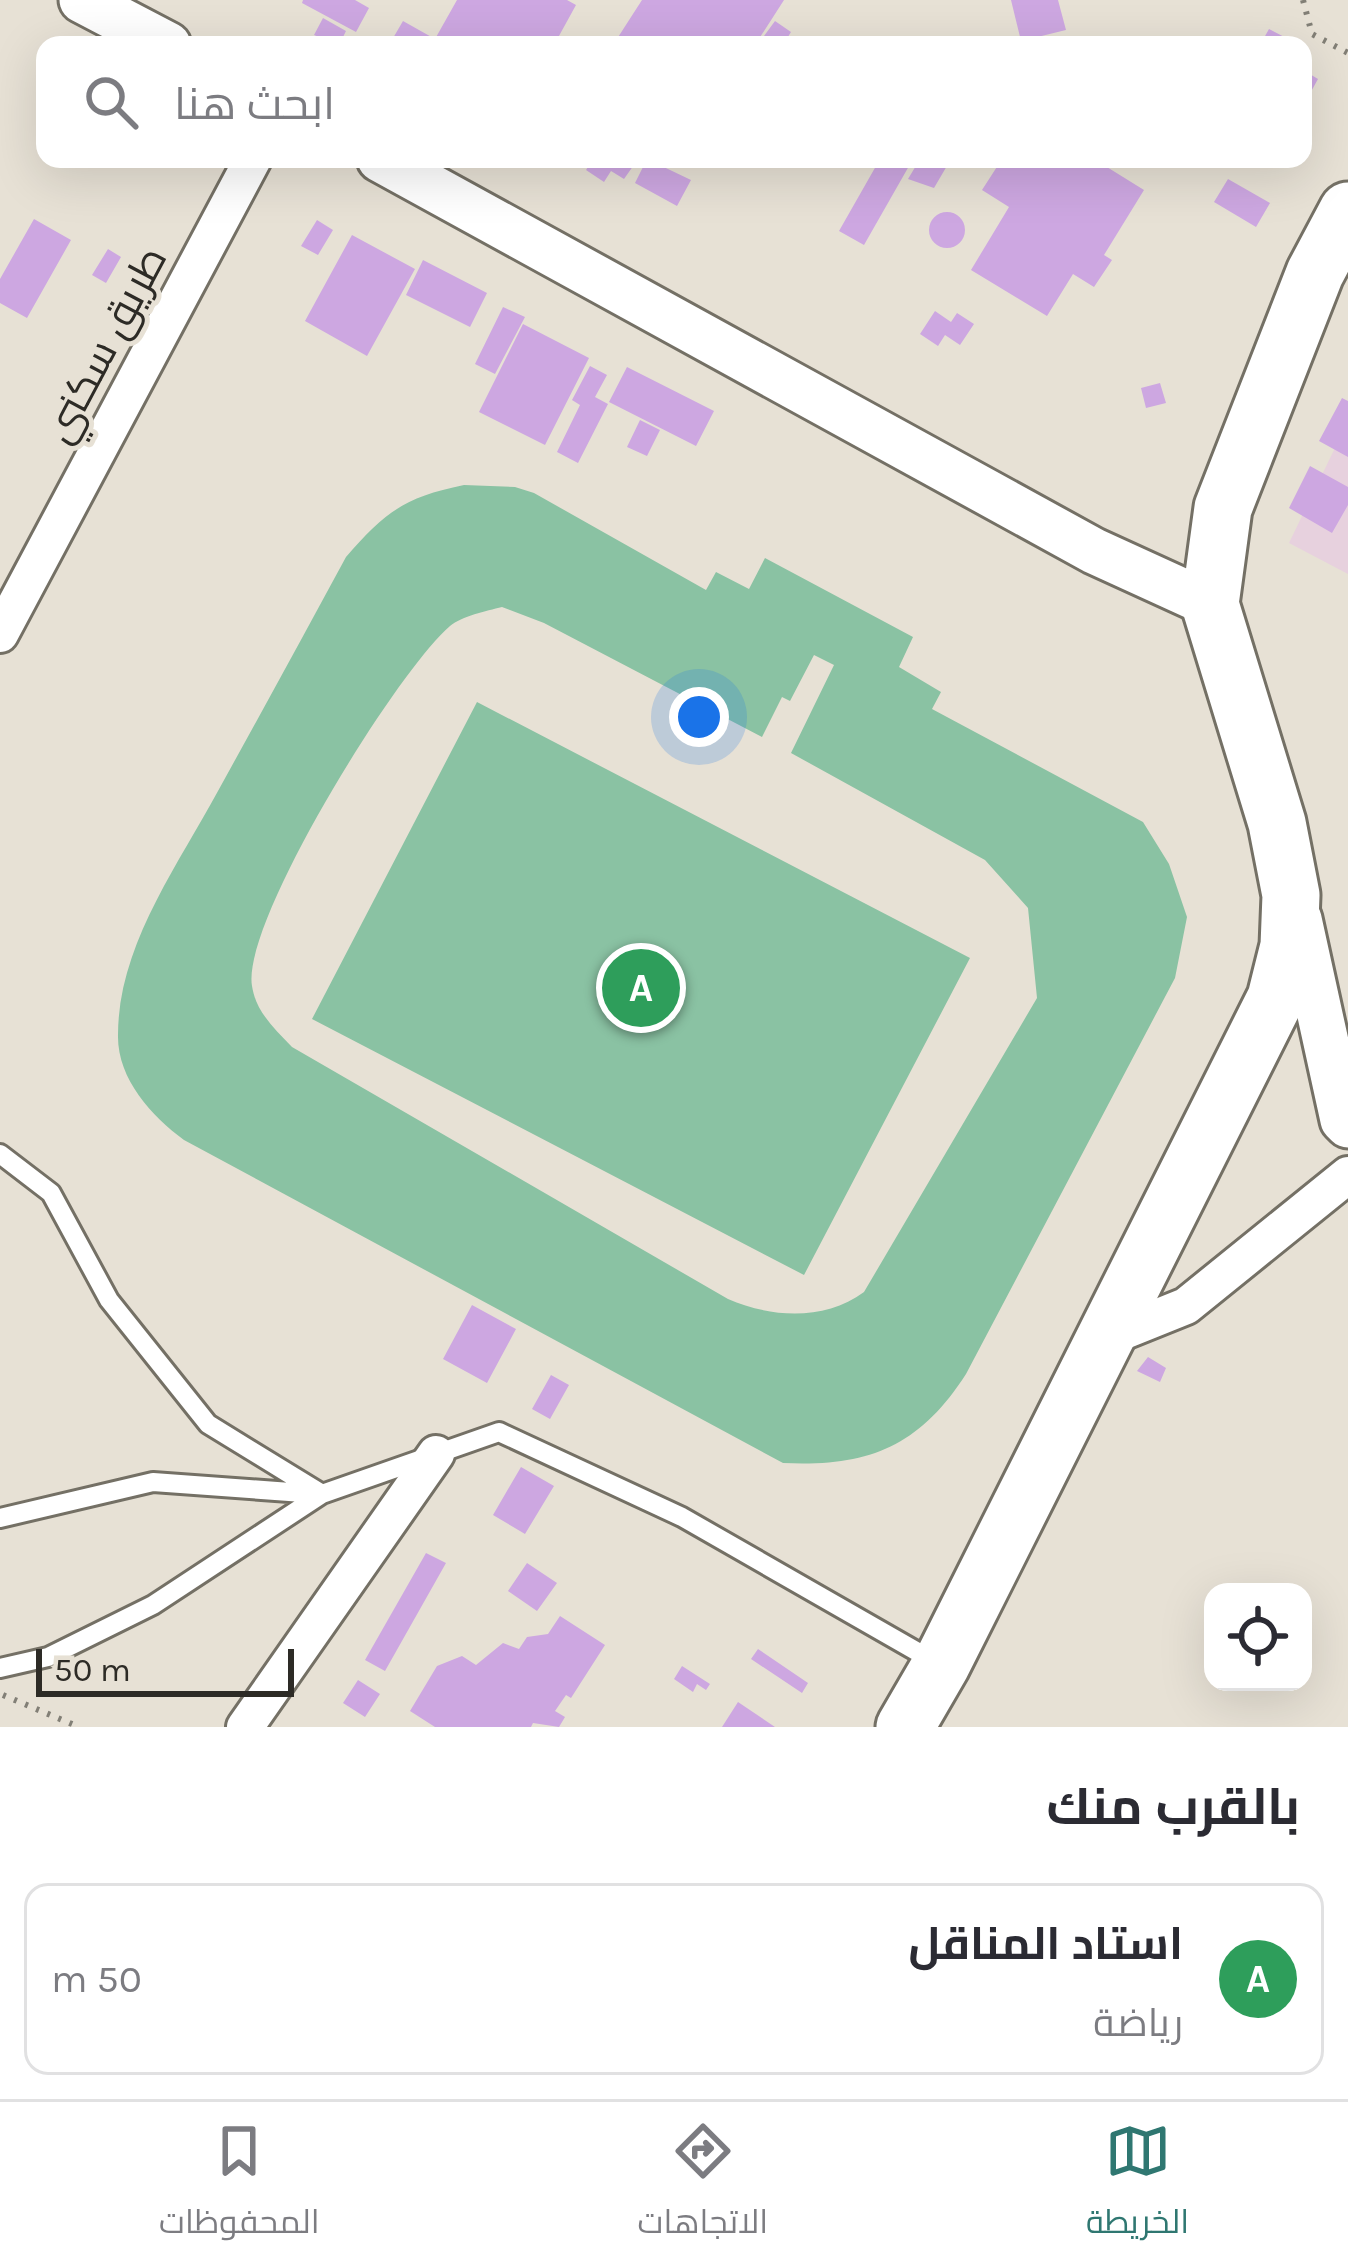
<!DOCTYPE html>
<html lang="ar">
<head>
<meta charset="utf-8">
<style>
	:root { --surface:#fff; --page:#f2f2f3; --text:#2b2b33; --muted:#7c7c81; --line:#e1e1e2; --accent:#2f7771 }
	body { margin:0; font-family:Karla,Cairo,sans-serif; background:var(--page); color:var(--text); direction:rtl }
	.controls { position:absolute; right:36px; bottom:36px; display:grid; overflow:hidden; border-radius:24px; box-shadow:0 12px 48px #0002 }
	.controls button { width:108px; height:108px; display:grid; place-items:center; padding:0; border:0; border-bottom:3px solid var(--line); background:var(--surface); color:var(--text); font:60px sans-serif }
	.scale { position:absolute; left:36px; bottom:30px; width:258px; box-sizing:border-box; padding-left:12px; border:6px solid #2d2b26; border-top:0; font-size:33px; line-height:42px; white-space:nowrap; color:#2d2b26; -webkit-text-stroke:9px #e7e1d5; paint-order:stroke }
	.you { position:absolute; left:699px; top:717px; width:42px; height:42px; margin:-30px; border:9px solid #fff; border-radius:50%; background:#1a73e8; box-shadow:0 0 0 18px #1a73e833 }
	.badge { display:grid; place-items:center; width:78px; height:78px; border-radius:50%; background:var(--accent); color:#fff; font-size:39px; font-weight:700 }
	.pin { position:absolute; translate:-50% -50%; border:6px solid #fff; box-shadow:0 3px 12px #0006 }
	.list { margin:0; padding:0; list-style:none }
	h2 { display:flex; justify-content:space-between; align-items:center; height:156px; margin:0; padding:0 48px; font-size:51px }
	h2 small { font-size:39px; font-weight:400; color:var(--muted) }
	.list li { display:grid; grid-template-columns:78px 1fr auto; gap:36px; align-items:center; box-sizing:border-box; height:192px; margin:0 24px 24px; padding:0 24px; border:3px solid var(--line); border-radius:24px }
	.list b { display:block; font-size:45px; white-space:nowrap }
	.list p { margin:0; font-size:39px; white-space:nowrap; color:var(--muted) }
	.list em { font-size:39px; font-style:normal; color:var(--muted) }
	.icon { flex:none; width:66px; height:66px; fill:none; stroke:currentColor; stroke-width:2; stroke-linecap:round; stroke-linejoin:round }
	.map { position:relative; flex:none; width:1348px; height:1727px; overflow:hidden; direction:ltr }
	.search { position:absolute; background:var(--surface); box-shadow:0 12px 48px #0002; left:36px; right:36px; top:36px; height:132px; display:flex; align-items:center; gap:30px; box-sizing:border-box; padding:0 42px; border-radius:24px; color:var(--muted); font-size:45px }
	.sheet { height:372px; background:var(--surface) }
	nav { display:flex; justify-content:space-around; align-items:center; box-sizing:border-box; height:168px; border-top:3px solid var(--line); background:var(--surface); font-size:33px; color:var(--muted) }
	nav a { display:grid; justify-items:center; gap:6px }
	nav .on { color:var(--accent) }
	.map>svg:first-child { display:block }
	.education { fill:#e7d1de }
	.green { fill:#8ac2a3; fill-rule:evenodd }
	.building { fill:#cda7e1 }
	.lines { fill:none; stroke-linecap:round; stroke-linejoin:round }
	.service-casing { stroke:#747065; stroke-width:24 }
	.minor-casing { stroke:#747065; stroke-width:42 }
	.tertiary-casing { stroke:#747065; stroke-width:51 }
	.primary-casing { stroke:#747065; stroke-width:63 }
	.path { stroke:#827f76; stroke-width:6; stroke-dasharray:3 9; stroke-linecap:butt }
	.service { stroke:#fff; stroke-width:18 }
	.minor { stroke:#fff; stroke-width:36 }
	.tertiary { stroke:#fff; stroke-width:45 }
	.primary { stroke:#fff; stroke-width:57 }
	.labels { text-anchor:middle; stroke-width:10; stroke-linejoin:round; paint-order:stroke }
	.street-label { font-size:42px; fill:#2d2b26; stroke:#e7e1d5 }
</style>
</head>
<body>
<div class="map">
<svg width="1348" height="1727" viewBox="0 0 1348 1727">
	<rect width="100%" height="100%" fill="#e7e1d5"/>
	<!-- education -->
	<path class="education" d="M1348 421V574L1289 543Z"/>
	<!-- green -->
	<path class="green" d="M464 485 515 487 534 493 706 590 716 572 749 589 765 558 913 637 899 667 941 692 932 709 1143 822 1169 864 1187 917 1175 978 966 1374C919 1447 868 1467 783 1463L184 1140C151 1116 117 1078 118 1035 118 946 177 867 218 791 261 713 304 635 346 557 385 512 405 497 464 485ZM502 607 544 623 762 737 782 697 790 701 814 655 834 665 791 753 985 860 1028 908 1037 998 864 1292C824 1322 769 1317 728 1299L292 1047C274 1028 256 1012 252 986 241 922 398 670 450 626 462 616 486 611 502 607Z
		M477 702 970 958 804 1275 312 1019Z"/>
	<!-- building -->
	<path class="building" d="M303 0H355L369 8 356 32 302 3Z
		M457 0H567L576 5 554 45H389L403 21 435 39Z
		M642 0H784L755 45H613Z
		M1011 0H1058L1066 30 1021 41Z
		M323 18 346 31 339 45 314 35Z
		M775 21 791 32 783 45 764 36Z
		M1269 29 1290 40 1287 45H1260Z
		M1303 70 1318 79 1303 106Z
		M593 159H638L624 179 611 171 604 182 586 170Z
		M647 159 691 180 677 206 635 183Z
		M880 159H913L864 245 839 231Z
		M920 159H951L934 188 908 179Z
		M1002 159H1094L1144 190 1104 255 1112 260 1094 287 1073 274 1047 316 971 270 1009 207 982 190Z
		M1228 179 1270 203 1256 227 1214 202Z
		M929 230a18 18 0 1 1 36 0a18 18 0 1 1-36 0Z
		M34 219 71 240 27 318 0 303V279Z
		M317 220 333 230 318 255 301 246Z
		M352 235 415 269 367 356 305 321Z
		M108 249 121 257 106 283 92 275Z
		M423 260 487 293 470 327 406 295Z
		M503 307 525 317 495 374 475 364Z
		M935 311 951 322 957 313 974 324 960 345 945 335 938 346 920 334Z
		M523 324 589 358 545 445 479 412Z
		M590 366 607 375 595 397 608 404 578 463 557 452 580 405 572 400Z
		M627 367 714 411 696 446 609 402Z
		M1160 383 1166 403 1146 408 1141 388Z
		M1342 398 1348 401V457L1319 441Z
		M640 420 660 430 647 456 627 447Z
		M1310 466 1348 487V505L1332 533 1289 508Z
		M472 1305 516 1329 487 1383 443 1359Z
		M1148 1357 1166 1368 1160 1382 1137 1371Z
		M551 1375 569 1385 550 1419 532 1409Z
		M521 1467 554 1486 525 1534 493 1515Z
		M426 1553 446 1563 385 1671 365 1660Z
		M527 1563 557 1583 537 1611 508 1591Z
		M560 1616 605 1645 571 1698 566 1695 555 1711 565 1717 559 1727 533 1723 531 1727H435L410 1711 437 1666 462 1656 476 1665 503 1643 519 1649 527 1637 548 1634Z
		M758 1649 808 1683 802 1693 751 1659Z
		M682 1666 710 1684 706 1690 697 1684 693 1692 674 1679Z
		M358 1680 380 1694 365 1717 343 1703Z
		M738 1702 775 1727H722Z"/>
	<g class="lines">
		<!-- service casing -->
		<g class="service-casing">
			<path id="service" d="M0 1154 51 1193 109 1300 208 1424 322 1494
				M0 1518 153 1482 317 1494
				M0 1668 48 1657 153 1605 322 1494 499 1432 682 1517 937 1663"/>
		</g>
		<!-- minor casing -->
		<g class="minor-casing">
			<path id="minor" d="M0 634 253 159
				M1104 1339 1186 1306 1348 1175
				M245 1727 436 1454"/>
		</g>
		<!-- tertiary casing -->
		<g class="tertiary-casing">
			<path id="tertiary" d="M82 0 168 45
				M380 159 1094 551 1210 604
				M1299 919 1343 1120 1348 1125"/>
		</g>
		<!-- primary casing -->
		<g class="primary-casing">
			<path id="primary" d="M905 1727 941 1665 1276 998 1289 946 1291 895 1277 823 1210 604 1223 508 1315 273 1348 211"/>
		</g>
		<!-- path -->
		<path class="path" d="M1303 0 1312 34 1348 53
			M3 1695 79 1727"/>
		<!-- service -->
		<use href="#service" class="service"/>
		<!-- minor -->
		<use href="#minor" class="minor"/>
		<!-- tertiary -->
		<use href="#tertiary" class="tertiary"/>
		<!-- primary -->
		<use href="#primary" class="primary"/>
	</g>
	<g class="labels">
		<!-- street labels -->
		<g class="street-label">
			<text transform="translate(104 344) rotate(-62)" y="15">طريق سكني</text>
		</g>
	</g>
</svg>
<div class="controls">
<button><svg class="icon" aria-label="locate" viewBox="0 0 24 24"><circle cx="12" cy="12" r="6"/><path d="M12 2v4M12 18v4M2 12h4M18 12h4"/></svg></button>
</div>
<div class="scale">50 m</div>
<div class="you"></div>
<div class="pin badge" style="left:641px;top:988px;background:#2e9e5b">A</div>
<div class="search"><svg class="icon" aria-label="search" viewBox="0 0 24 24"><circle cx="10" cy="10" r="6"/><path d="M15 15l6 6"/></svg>ابحث هنا</div>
</div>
<section class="sheet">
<h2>بالقرب منك<small></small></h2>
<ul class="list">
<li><span class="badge" style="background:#2e9e5b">A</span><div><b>استاد المناقل</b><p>رياضة</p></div><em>50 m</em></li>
</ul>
</section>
<nav>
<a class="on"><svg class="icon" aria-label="map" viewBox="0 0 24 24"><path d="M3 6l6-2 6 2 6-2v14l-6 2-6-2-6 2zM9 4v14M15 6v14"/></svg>الخريطة</a>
<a><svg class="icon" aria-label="directions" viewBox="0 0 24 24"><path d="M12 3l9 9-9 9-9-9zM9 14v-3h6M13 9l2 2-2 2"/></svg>الاتجاهات</a>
<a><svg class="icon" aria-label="saved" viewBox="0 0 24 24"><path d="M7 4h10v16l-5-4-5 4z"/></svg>المحفوظات</a>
</nav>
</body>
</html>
